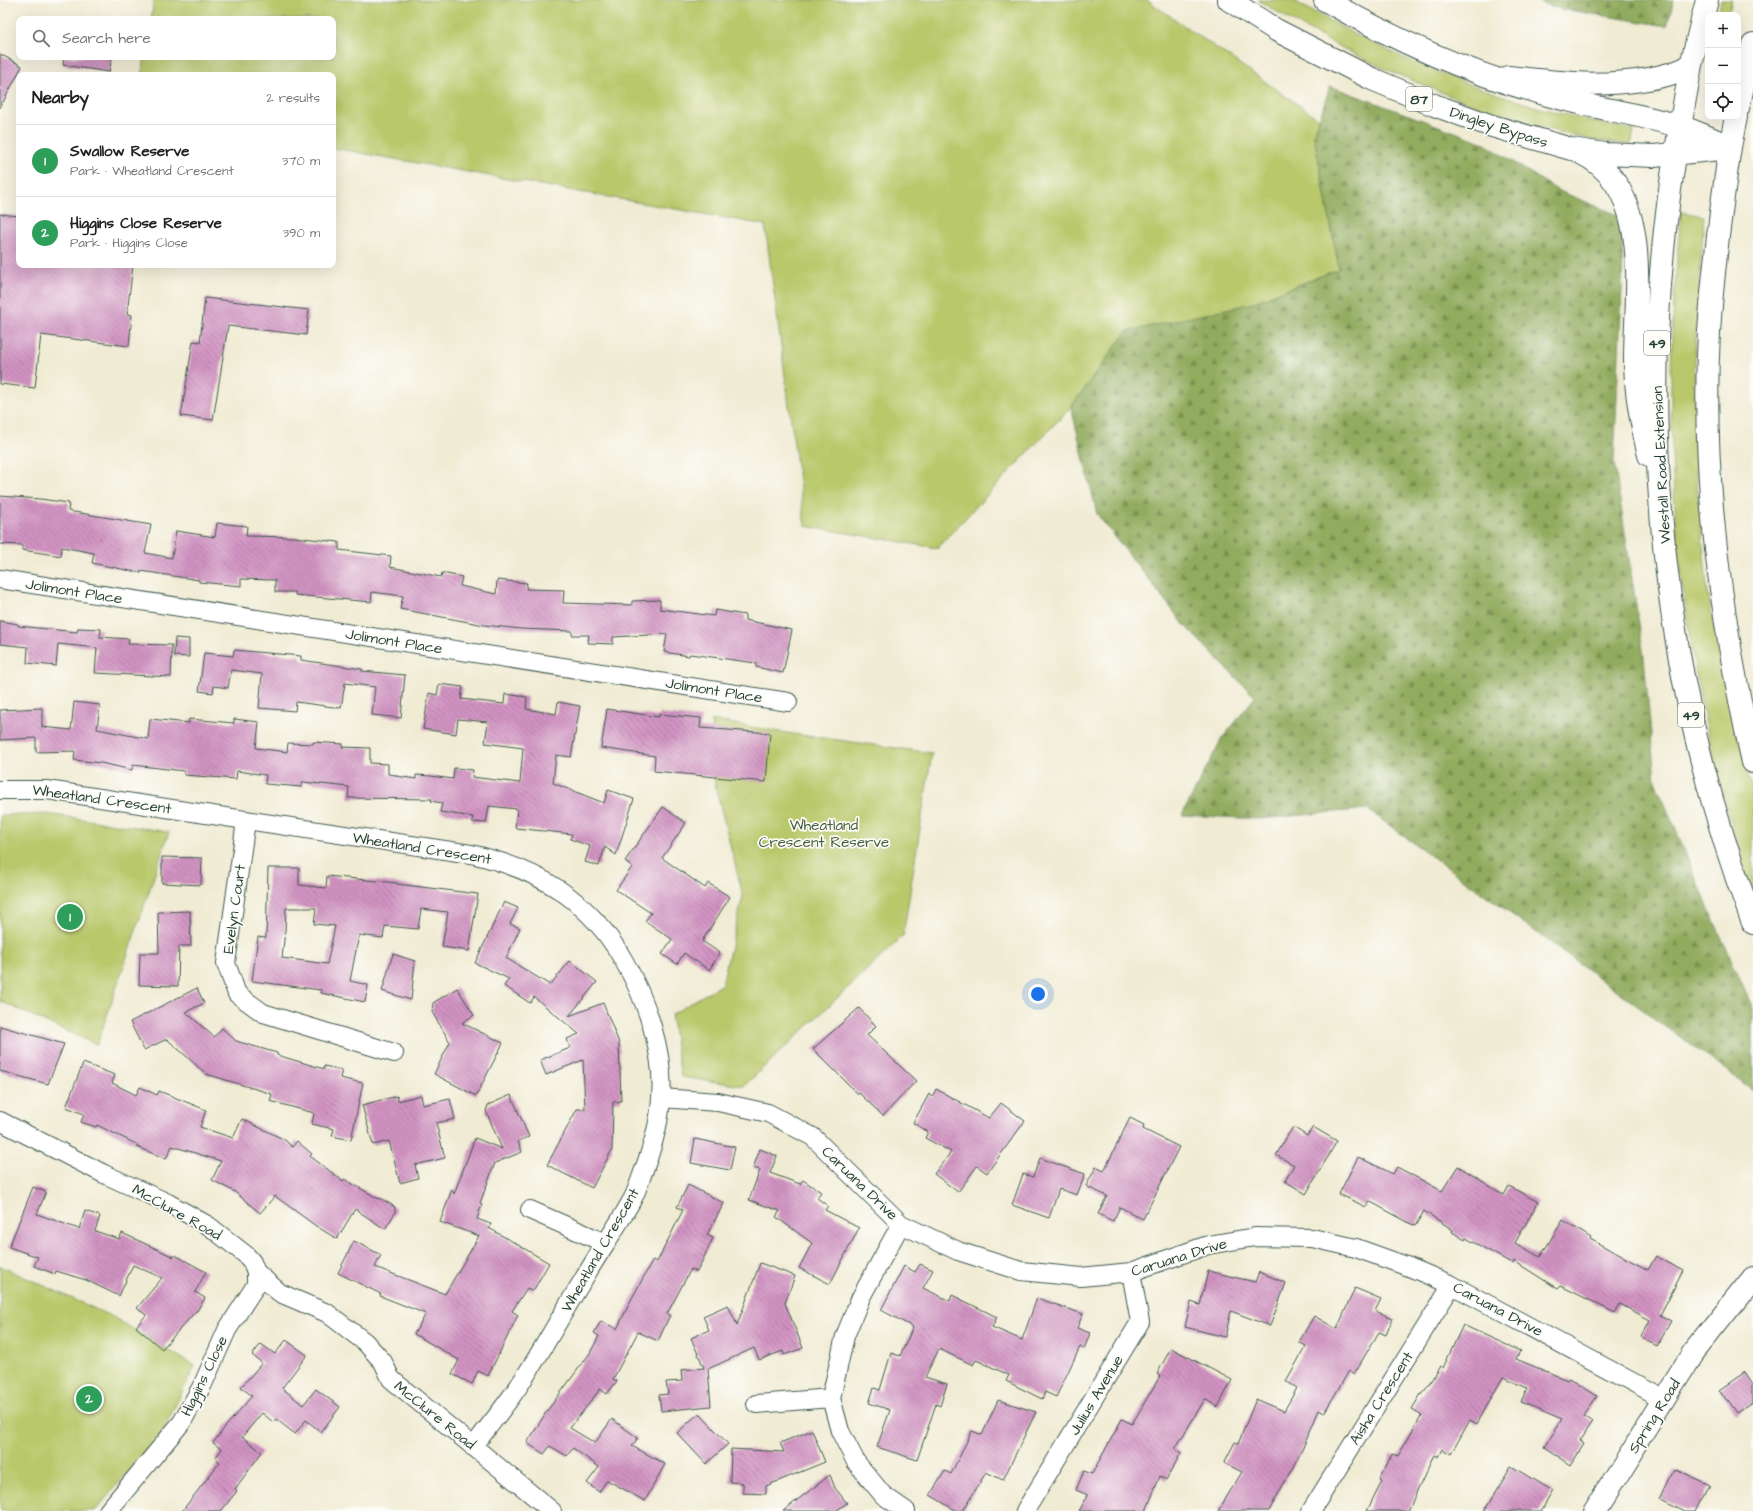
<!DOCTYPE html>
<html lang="en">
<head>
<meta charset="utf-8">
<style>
	:root { --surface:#fff; --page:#f6f6f6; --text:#222; --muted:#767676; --line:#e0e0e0; --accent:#d93025 }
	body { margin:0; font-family:"Architects Daughter",sans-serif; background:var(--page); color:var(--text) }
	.controls { position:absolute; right:12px; top:12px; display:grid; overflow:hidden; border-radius:8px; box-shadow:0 4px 16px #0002 }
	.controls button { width:36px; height:36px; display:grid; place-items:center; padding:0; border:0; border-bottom:1px solid var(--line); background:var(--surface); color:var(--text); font:20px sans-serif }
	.you { position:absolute; left:1038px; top:994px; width:14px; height:14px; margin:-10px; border:3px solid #fff; border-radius:50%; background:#1a73e8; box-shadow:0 0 0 6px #1a73e833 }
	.badge { display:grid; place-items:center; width:26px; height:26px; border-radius:50%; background:var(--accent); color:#fff; font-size:13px; font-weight:700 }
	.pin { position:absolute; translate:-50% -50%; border:2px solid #fff; box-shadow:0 1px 4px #0006 }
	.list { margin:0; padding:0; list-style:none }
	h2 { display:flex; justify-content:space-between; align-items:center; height:52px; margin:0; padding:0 16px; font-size:17px }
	h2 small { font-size:13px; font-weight:400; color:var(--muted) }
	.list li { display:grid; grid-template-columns:26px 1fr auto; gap:12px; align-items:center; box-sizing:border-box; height:72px; padding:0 16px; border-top:1px solid var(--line) }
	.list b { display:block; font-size:15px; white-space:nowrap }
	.list p { margin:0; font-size:13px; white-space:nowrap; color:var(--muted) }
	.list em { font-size:13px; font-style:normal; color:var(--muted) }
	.icon { flex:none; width:22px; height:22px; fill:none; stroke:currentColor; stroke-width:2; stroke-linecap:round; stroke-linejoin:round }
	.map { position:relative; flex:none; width:1753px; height:1511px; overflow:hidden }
	.search { position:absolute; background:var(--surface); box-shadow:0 4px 16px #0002; left:16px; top:16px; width:320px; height:44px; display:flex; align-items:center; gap:10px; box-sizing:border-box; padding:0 14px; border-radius:8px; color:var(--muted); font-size:15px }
	.panel { position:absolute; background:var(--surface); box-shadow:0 4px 16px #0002; left:16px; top:72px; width:320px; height:196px; border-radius:8px }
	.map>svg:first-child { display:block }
	.green { fill:#b9c86a; stroke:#6c824f }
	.forest { fill:url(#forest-firs); stroke:#587449 }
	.building { fill:url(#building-back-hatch); fill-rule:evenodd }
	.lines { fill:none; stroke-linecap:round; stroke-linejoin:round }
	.minor-casing { stroke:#3e574c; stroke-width:20 }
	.major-casing { stroke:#3e574c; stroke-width:24 }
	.highway-casing { stroke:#3e574c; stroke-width:24 }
	.minor { stroke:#fff; stroke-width:18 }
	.major { stroke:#fff; stroke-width:22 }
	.highway { stroke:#fff; stroke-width:22 }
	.labels { text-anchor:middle; stroke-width:3.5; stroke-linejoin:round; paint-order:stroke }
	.shield { fill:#fdfcf7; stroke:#62766e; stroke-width:1 }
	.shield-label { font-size:14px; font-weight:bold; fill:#1f3d34 }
	.street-label { font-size:15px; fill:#1f3d34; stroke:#fdfcf7 }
	.park-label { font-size:15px; fill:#466042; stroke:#fdfcf7 }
</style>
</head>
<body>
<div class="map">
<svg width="1753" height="1511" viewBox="0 0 1753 1511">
	<defs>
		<pattern id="forest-firs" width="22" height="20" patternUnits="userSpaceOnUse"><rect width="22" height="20" fill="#92ac5e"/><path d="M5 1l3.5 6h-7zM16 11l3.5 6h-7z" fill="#778d4e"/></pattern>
		<pattern id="building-back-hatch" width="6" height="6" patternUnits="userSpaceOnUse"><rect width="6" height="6" fill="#d193c2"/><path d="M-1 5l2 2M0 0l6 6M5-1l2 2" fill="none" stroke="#a9799e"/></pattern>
	</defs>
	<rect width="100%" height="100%" fill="#fdfcf7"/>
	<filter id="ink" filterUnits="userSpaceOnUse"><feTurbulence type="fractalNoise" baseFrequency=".025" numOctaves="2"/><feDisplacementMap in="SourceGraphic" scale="8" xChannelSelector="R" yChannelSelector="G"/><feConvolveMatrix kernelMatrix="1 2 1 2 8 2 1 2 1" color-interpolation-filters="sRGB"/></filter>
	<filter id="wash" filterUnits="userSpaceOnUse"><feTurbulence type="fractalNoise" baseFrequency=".012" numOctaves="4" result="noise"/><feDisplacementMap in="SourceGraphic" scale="16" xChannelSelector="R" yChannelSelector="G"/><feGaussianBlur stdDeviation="0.9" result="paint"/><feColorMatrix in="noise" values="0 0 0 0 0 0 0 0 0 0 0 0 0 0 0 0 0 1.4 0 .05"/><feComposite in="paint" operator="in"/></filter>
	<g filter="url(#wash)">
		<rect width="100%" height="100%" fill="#f0ebd3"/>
		<!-- green -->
		<path class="green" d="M154 0H1147L1319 119 1314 136 1339 269 1249 304 1126 332 1071 407 937 548 805 526 765 225 333 148V75H142L145 57H333V19H151Z
			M1258 0H1292L1354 34 1404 58 1471 85 1537 107 1589 121 1634 130 1631 145C1589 142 1549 130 1510 117 1421 88 1337 50 1258 0Z
			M1721 0H1732L1728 15H1718Z
			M1681 212 1704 216 1695 350 1694 396 1697 486 1707 586 1715 635 1725 688 1753 794V894C1698 732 1670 560 1671 389 1671 330 1676 271 1681 212Z
			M711 720 787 733 932 753 903 936 744 1086 681 1077 671 1015 722 984 743 896 715 785Z
			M47 814 169 832 97 1045 0 1001V815Z
			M0 1266 113 1317 195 1366 162 1432 95 1511H0Z"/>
		<!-- forest -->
		<path class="forest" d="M1536 0H1674L1667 26 1556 8Z
			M1330 86 1482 142 1557 190 1623 217 1622 289 1614 461 1644 657 1655 780 1712 916 1753 1009V1090L1367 809 1260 819 1182 815 1221 740 1255 697 1185 626 1097 514 1071 407 1126 332 1249 304 1339 269 1314 136Z"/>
		<g id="blocks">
			<!-- building -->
			<path class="building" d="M0 54 22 66 0 108Z
				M64 57H112L109 72 63 65Z
				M0 214 19 216V265H133L127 314 132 315 129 346 41 335 35 388 0 384Z
				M205 298 309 310 306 335 228 326 213 420 181 416 193 341 200 342Z
				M0 496 40 499 69 503 68 511 151 525 145 553 172 558 176 531 215 537 217 523 247 526 246 536 294 537 339 542V550L391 556 390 567 441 577 442 573 462 577 460 586 496 594 497 580 527 583 526 589 564 590 563 603 632 605V601L660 600V609L714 616 715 610 745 615V620L792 630 783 673 756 667V663L690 654 689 656 664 652 667 634 613 637V644L588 643 589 635H572V631L521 629 484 625 400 609 403 596 372 592 371 602 339 599 295 595V592H275V580L241 579V586L199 582V580L141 571V573L92 563 94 553 62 547 61 556 22 550V545L0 544Z
				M0 621 18 624V626L77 632 78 628 101 629 100 637 129 639 128 644 172 645 171 677 95 673 97 648 58 644 56 666 27 663 28 647 0 644Z
				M175 638 189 639V657L174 656Z
				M234 650 301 656V660L362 669V671L405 675 401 718 372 715 375 687 345 683 341 708 296 702 295 711 259 708 262 674 231 670 228 688 214 686 213 693 199 691 204 653 233 656Z
				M439 684 463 687 461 699 504 704 505 694 527 697 526 709 556 714 558 702 580 706 571 757 556 755 553 783 604 803 608 790 634 799 616 855 605 847 599 866 585 862 590 846 570 839 572 834 515 828 517 809 489 806 486 823 472 822 473 817 440 812 442 803 431 801 432 799 348 798 349 787 303 782 302 787 265 784 266 775 237 771 236 779 184 775V771L133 765 132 770 101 763 74 760 75 751 36 752V738L0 740V710L42 708V727L71 730 74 702 100 705 97 729 148 739 150 719 189 723V719L234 723V719L259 722 256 748 287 752 288 743 313 744V742L343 744 342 747 370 748V763L388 764V774L396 775V776L416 779V775L431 776 453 779 454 768 473 770 472 777 520 783 523 748 485 743 488 722 458 719 456 734 423 729 429 693 437 695Z
				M607 709 659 717V714L701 718 700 728 770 733 766 782 654 771 655 756 601 748Z
				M663 807 686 823 662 858 705 888 708 883 730 897 702 941 720 953 709 970 684 953 677 964 662 954 672 939 645 921 651 913 616 890 632 867 625 861Z
				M162 857 202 858 201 885 162 883Z
				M268 868H299V885L326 888 327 876 397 883V884L478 894 469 951 442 947 448 912 421 909 418 929 385 926 383 938 359 935 350 981 368 985 365 1002 321 993V990L252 981 258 937 266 938ZM286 908H316L314 924 335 926 327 964 282 958 285 931Z
				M504 902 518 908 510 924 520 928 506 958 550 985 570 961 597 982 569 1016 603 1003 619 1043 621 1101 613 1102 612 1150 592 1188 547 1165 577 1109H585L583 1060 546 1075 540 1060 570 1048 567 1039 579 1034 534 997 530 1003 504 986 509 979 475 963Z
				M190 911 191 946H179L178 986 139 985 140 953H159L158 912Z
				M393 954 415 961 411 1000 382 991Z
				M197 988 204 1003 186 1012 214 1037 222 1028 236 1041 277 1053V1055L324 1069V1066L342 1070 340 1078 363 1083 351 1140 332 1136 334 1129 312 1124 314 1113 270 1101 272 1094 206 1074 167 1039 144 1050 130 1022Z
				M457 988 474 1015 462 1023 503 1043 476 1096 434 1074 450 1042 432 1012 433 1003Z
				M859 1008 876 1026 867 1035 916 1081 883 1116 859 1093 858 1094 813 1049Z
				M0 1026 64 1044 48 1084 0 1071Z
				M83 1063 115 1075 112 1083 136 1095 140 1087 157 1095 159 1091 206 1110 200 1127 233 1138 242 1119 285 1140 292 1147 297 1141 312 1154 310 1156 343 1181 344 1179 379 1199 380 1198 395 1207V1213L385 1229 355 1209 337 1239 316 1226 275 1196 260 1213 235 1192 212 1180 221 1161 172 1146 166 1159 137 1147 138 1145 97 1125 96 1127 81 1122 84 1114 66 1107Z
				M936 1089 989 1118 1001 1103 1025 1121 987 1173 977 1166 958 1192 934 1174 951 1152 925 1138 928 1132 913 1123 929 1094 932 1097Z
				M421 1095 423 1105 450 1099 455 1119 436 1123 445 1158 415 1165 418 1178 400 1183 389 1141 373 1145 362 1105 397 1096 398 1101Z
				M511 1095 529 1137 518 1141 522 1152 495 1163 480 1203 482 1204 477 1219 491 1224 489 1228 549 1263 533 1291 527 1288 512 1311 518 1315 488 1376 478 1371 472 1384 452 1374 459 1360 414 1334 426 1314 380 1296 381 1294 338 1273 354 1241 381 1255 375 1267 445 1294 479 1236 440 1222 452 1189 454 1194 475 1138 502 1149 486 1111 488 1105Z
				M1130 1118 1144 1125 1143 1129 1179 1147 1143 1219 1120 1207 1113 1221 1098 1214 1107 1196 1086 1186 1096 1167 1104 1171Z
				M1293 1127 1307 1136 1313 1127 1337 1141 1306 1194 1285 1181 1294 1165 1276 1155Z
				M695 1139 735 1147 730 1170 691 1163Z
				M760 1149 777 1156 770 1173 800 1184 803 1180 821 1192 817 1198 828 1206 825 1210 859 1228 830 1284 799 1268 812 1243 776 1217 780 1211 749 1200 760 1170 753 1168Z
				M1358 1157 1393 1174 1397 1167 1442 1191 1458 1166 1504 1195 1509 1186 1538 1202 1515 1243 1540 1257 1563 1220 1591 1238 1590 1239 1648 1270 1656 1256 1683 1271 1660 1315 1671 1321 1657 1345 1641 1337 1650 1320 1620 1304 1615 1313 1561 1286 1558 1289 1514 1261 1513 1264 1466 1238 1465 1240 1452 1232 1453 1230 1424 1211 1415 1226 1369 1201 1366 1207 1339 1194Z
				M1040 1158 1085 1174 1077 1195 1059 1189 1049 1218 1012 1205 1023 1174 1033 1177Z
				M688 1185 724 1203 707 1235 713 1238 697 1272 691 1269 667 1314 670 1315 658 1341 638 1332 613 1379 617 1381 607 1394 600 1389 570 1428 595 1443 612 1419 638 1438 632 1446 665 1464 645 1501 607 1480 599 1492 587 1483 599 1467 573 1448 567 1456 550 1446 544 1454 527 1443 547 1411 590 1353 599 1336 594 1333 601 1321 617 1329 632 1298 653 1260 657 1262 683 1210 677 1207Z
				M33 1187 46 1192 37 1214 79 1229 85 1211 100 1216 95 1231 119 1239 122 1233 174 1257 175 1255 206 1272 195 1292 205 1298 197 1311H196L162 1349 136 1327 146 1315 137 1308 162 1278 133 1265 119 1296 86 1280 56 1271 55 1274 34 1266 38 1257 9 1247Z
				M760 1263 795 1276 785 1303 803 1348 784 1355 783 1351 759 1360 754 1348 708 1369 711 1406 661 1411 659 1395 668 1394 666 1382 682 1381 681 1370 704 1368 691 1338 709 1330 703 1316 728 1305 737 1325Z
				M920 1264 933 1270 923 1288 950 1301 952 1295 997 1317 992 1327 1022 1340 1037 1298 1083 1314 1077 1328 1090 1333 1084 1349 1080 1347 1056 1397 1045 1392 1042 1399 1006 1381 1009 1375 976 1360 973 1365 939 1349 925 1377 947 1384 940 1406 936 1404 917 1460 877 1447 890 1410 869 1403 874 1388 880 1390 891 1353 900 1356 913 1327 881 1310 904 1266 915 1272Z
				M1208 1271 1255 1282 1259 1272 1286 1283 1270 1326 1231 1311 1225 1337 1185 1327 1191 1302 1200 1305Z
				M1355 1288 1381 1299 1375 1311 1393 1318 1386 1335 1379 1332 1354 1374 1349 1371 1324 1413 1319 1410 1302 1450 1269 1511H1218L1242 1472 1224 1463 1235 1442 1238 1444 1256 1399 1284 1411 1297 1388 1286 1381 1306 1346 1299 1342 1314 1316 1337 1329Z
				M1463 1325 1520 1351 1516 1359 1567 1380 1569 1378 1597 1396 1584 1416 1592 1422 1580 1441 1584 1444 1571 1465 1544 1447 1562 1419 1521 1402 1527 1388 1503 1377 1477 1424 1470 1420 1451 1454 1442 1449 1438 1457 1434 1455 1408 1511H1367L1382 1480 1380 1479 1392 1454 1398 1456 1422 1415 1412 1409 1421 1394 1422 1395 1440 1366 1443 1368Z
				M286 1340 307 1355 282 1388 303 1405 316 1389 340 1407 321 1432 306 1420 295 1434 276 1419 273 1422 262 1413 242 1437 262 1452 235 1489 237 1491 221 1511H182L220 1462 215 1458 222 1449 213 1443 226 1426 252 1396 241 1387 262 1363 252 1355 261 1344 275 1354Z
				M1171 1348 1232 1380 1218 1407 1205 1399 1175 1449 1181 1453 1166 1480 1160 1476 1146 1511H1079L1088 1495 1076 1490 1084 1471 1092 1474 1122 1419 1132 1424 1160 1376 1157 1374Z
				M1745 1371 1753 1383V1403L1736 1414 1719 1389Z
				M998 1400 1036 1412 1003 1480 986 1472 963 1511H957L930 1495 945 1471 951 1474 972 1431 982 1435Z
				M699 1413 728 1444 706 1464 677 1433Z
				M812 1430 825 1462 766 1486V1494L743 1493V1483L730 1482 731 1449 784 1452 780 1443Z
				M1511 1466 1552 1491 1540 1511H1484Z
				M1674 1469 1710 1485 1697 1511H1686L1660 1498Z
				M830 1475 835 1488 847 1503 836 1511H783Z"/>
		</g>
	</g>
	<g filter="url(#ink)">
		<use href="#blocks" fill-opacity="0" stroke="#3e574c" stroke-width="1"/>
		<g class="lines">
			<!-- minor casing -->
			<g class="minor-casing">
				<path id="minor" d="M0 579 788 702
					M0 790H47L471 854C538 869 590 900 624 961 646 999 665 1054 661 1098 660 1121 653 1145 645 1167 641 1177 638 1188 633 1198 618 1226 599 1252 583 1280 563 1312 545 1346 524 1378 509 1402 490 1424 473 1447
					M246 821 226 963 237 994 263 1013 394 1053
					M661 1098 718 1102 768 1113 813 1137 901 1224 958 1251 1021 1271 1081 1277 1131 1272 1208 1245 1255 1237 1312 1238 1356 1248 1409 1267 1452 1285 1664 1399
					M0 1121 104 1174 168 1203 209 1226 246 1255 252 1262 256 1272 280 1293 327 1313 365 1342 383 1362 391 1379 552 1511
					M530 1210 605 1243
					M901 1224 861 1297 845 1336 831 1398 840 1431 856 1462 883 1495 906 1511
					M756 1404 831 1398
					M108 1511 182 1422 203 1384 227 1330 256 1285V1272
					M1025 1511 1140 1322 1131 1272
					M1311 1511 1452 1285"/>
			</g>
			<!-- major casing -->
			<g class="major-casing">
				<path id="major" d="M1508 77C1558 82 1597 88 1648 79 1663 76 1678 73 1691 65
					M1738 108 1753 44
					M1680 127 1691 65 1707 0
					M1730 147 1736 117
					M1594 1511 1693 1353 1753 1278"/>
			</g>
			<!-- highway casing -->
			<g class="highway-casing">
				<path id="highway" d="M1229 0 1276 30 1372 79 1434 105 1492 126 1571 149 1605 154 1654 156 1730 148
					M1325 0C1393 39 1465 72 1541 93 1587 107 1634 113 1679 126 1697 132 1713 139 1730 147 1721 208 1713 270 1709 332 1701 477 1721 621 1753 762
					M1680 127C1632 391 1657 672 1753 923
					M1581 153C1654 188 1635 293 1635 358 1635 391 1641 423 1649 455"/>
			</g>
			<!-- minor -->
			<use href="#minor" class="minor"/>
			<!-- major -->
			<use href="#major" class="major"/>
			<!-- highway -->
			<use href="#highway" class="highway"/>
		</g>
	</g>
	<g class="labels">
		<!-- shield labels -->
		<g class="shield">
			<rect x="1406" y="87" width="26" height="24" rx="3"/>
			<rect x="1644" y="331" width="26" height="24" rx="3"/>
			<rect x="1678" y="703" width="26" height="24" rx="3"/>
		</g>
		<g class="shield-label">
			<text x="1419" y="104">87</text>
			<text x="1657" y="348">49</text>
			<text x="1691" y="720">49</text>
		</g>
		<!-- street labels -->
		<g class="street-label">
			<text transform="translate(1499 127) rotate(18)" y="5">Dingley Bypass</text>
			<text transform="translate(1661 465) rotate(-93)" y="5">Westall Road Extension</text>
			<text transform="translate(74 591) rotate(9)" y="5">Jolimont Place</text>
			<text transform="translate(394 641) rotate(9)" y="5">Jolimont Place</text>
			<text transform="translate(714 690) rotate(9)" y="5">Jolimont Place</text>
			<text transform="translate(102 799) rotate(8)" y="5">Wheatland Crescent</text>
			<text transform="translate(422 848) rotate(9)" y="5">Wheatland Crescent</text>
			<text transform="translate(234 909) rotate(-82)" y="5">Evelyn Court</text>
			<text transform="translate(860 1183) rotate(44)" y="5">Caruana Drive</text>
			<text transform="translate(177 1212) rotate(29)" y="5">McClure Road</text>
			<text transform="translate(600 1250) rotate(-60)" y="5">Wheatland Crescent</text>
			<text transform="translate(1179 1257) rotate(-17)" y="5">Caruana Drive</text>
			<text transform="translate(1498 1309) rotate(28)" y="5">Caruana Drive</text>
			<text transform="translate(204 1376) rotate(-64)" y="5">Higgins Close</text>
			<text transform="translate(1096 1395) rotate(-59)" y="5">Julius Avenue</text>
			<text transform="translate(1381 1398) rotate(-58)" y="5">Aisha Crescent</text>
			<text transform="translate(435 1415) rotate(39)" y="5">McClure Road</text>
			<text transform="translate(1654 1416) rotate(-58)" y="5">Spring Road</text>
		</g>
		<!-- park labels -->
		<g class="park-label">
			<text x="824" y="830">Wheatland<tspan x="824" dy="17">Crescent Reserve</tspan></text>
		</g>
	</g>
</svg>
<div class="controls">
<button>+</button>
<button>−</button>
<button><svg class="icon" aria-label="locate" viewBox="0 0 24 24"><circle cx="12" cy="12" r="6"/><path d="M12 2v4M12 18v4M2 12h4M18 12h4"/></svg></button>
</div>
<div class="you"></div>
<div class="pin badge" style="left:70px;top:917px;background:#2e9e5b">1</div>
<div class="pin badge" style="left:89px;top:1399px;background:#2e9e5b">2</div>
<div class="search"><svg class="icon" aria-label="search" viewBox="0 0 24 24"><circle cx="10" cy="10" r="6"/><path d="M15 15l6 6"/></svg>Search here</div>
<section class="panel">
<h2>Nearby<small>2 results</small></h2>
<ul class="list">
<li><span class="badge" style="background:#2e9e5b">1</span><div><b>Swallow Reserve</b><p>Park · Wheatland Crescent</p></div><em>370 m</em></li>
<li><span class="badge" style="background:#2e9e5b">2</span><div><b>Higgins Close Reserve</b><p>Park · Higgins Close</p></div><em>390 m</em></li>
</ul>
</section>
</div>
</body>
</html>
